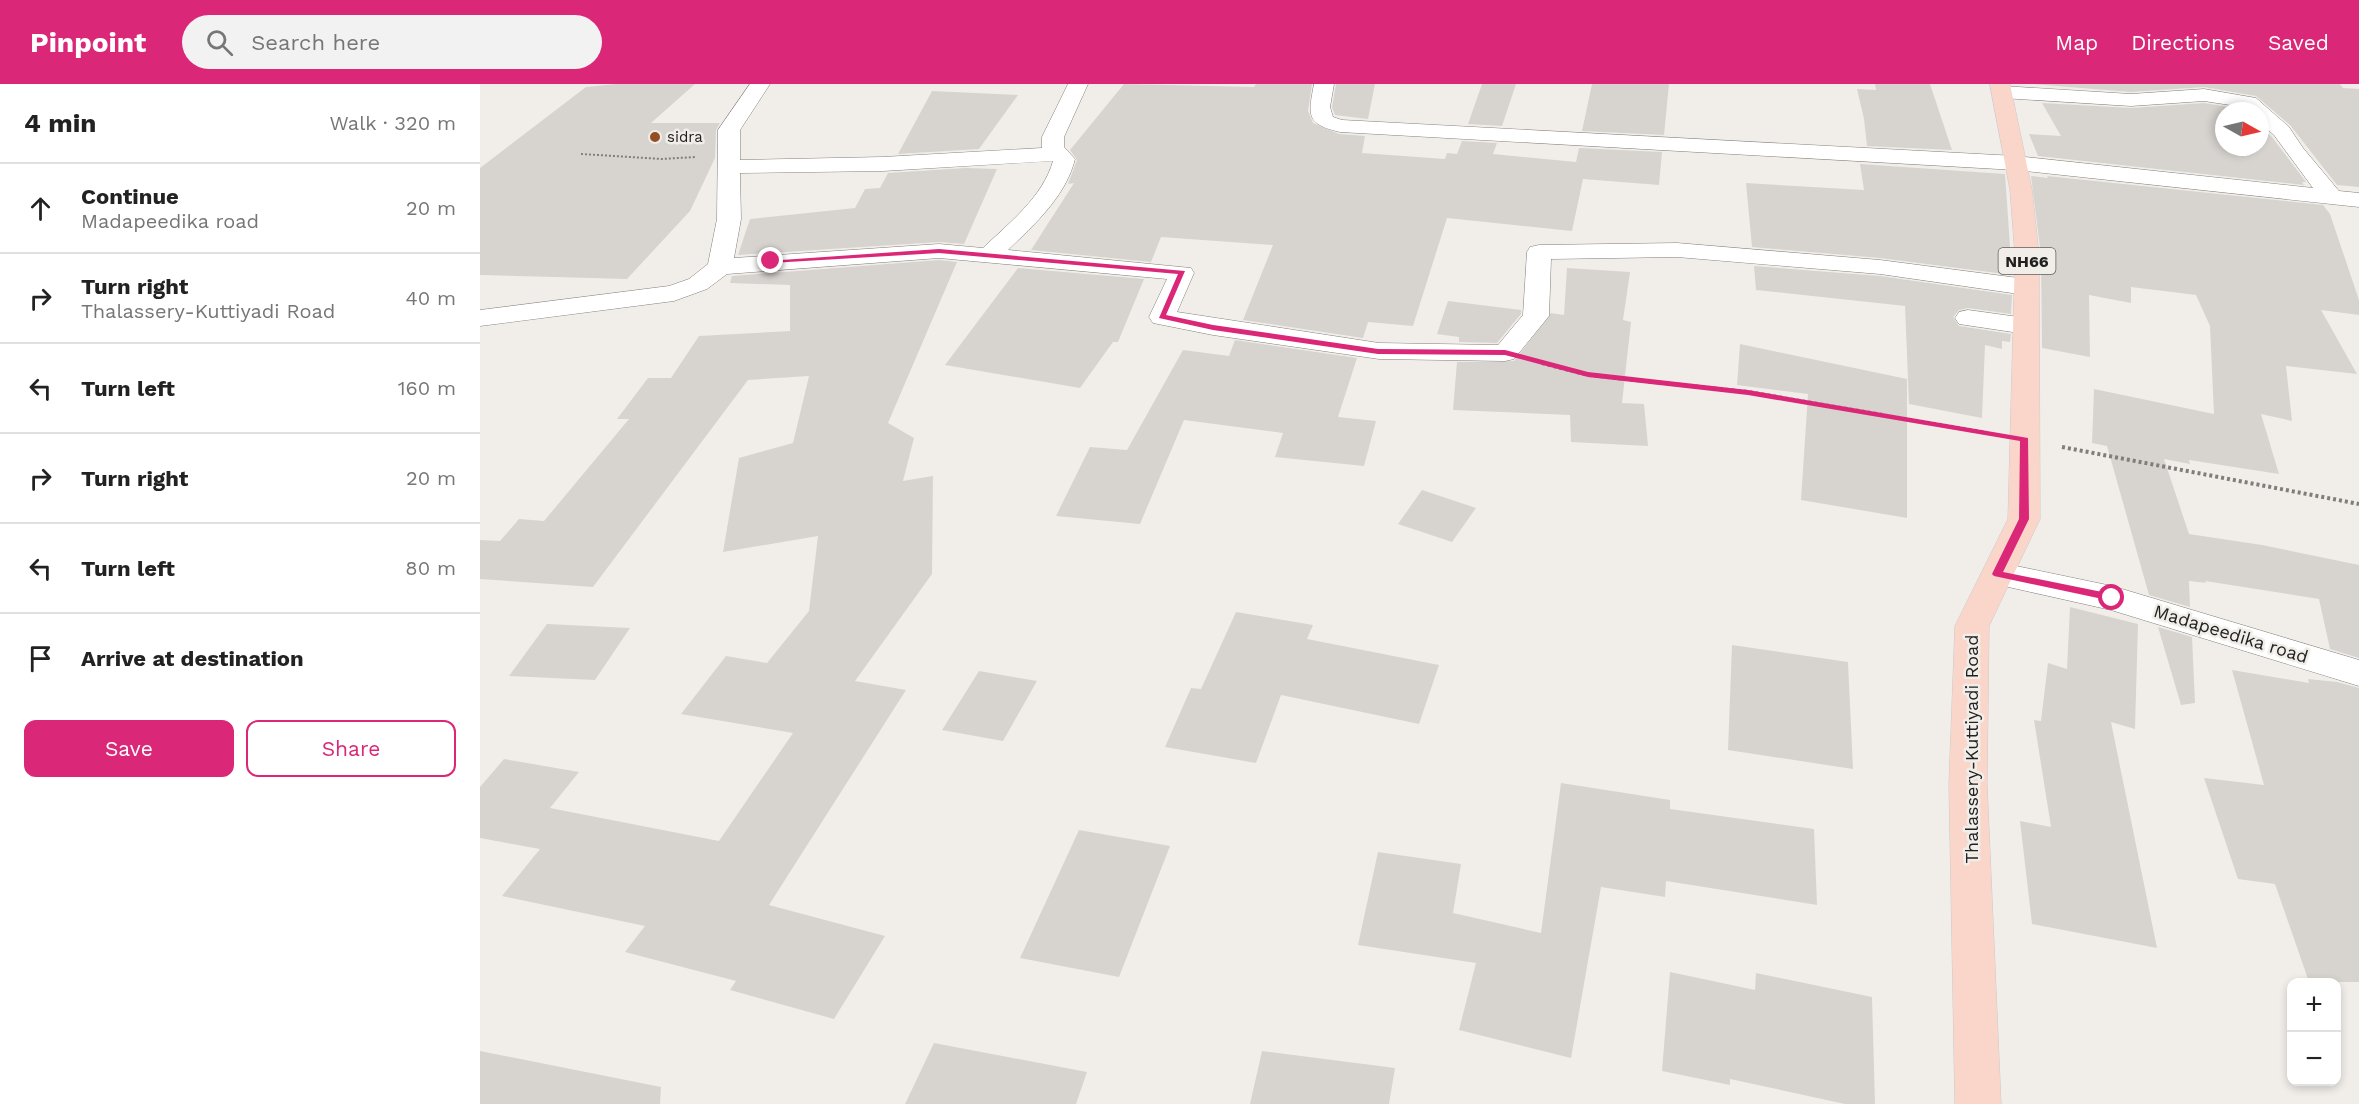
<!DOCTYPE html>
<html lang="en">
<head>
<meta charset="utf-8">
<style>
	:root { --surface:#fff; --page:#f2f2f2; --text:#222; --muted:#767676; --line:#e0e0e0; --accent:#db2777 }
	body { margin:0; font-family:"Work Sans",sans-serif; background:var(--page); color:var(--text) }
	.controls { position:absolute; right:18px; bottom:18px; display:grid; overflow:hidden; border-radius:12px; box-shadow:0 3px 9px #0003 }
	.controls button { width:54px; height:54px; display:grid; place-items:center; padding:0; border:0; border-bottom:2px solid var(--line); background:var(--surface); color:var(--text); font:30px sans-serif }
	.compass { position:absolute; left:1735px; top:18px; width:54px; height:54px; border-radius:50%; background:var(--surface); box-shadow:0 3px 9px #0003; rotate:98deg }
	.stop { position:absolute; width:18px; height:18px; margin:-14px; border:4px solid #db2777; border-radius:50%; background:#fff }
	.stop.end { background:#db2777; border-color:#fff; box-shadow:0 2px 6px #0008 }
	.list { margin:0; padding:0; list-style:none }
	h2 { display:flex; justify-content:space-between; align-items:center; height:78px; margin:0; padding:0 24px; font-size:26px }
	h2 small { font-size:20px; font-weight:400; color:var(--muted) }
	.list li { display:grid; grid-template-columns:39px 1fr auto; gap:18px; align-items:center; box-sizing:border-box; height:90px; padding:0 24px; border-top:2px solid var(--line) }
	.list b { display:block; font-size:22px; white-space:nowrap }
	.list p { margin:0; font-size:20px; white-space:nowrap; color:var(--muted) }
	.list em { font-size:20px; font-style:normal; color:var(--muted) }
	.actions { display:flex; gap:12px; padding:18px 24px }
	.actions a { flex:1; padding:14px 0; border:2px solid var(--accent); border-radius:12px; text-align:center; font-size:21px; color:var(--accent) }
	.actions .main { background:var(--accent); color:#fff }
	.icon { flex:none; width:33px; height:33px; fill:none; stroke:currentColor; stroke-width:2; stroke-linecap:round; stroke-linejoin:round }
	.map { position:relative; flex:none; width:1879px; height:1020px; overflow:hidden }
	header { display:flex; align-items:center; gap:36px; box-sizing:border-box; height:84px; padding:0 30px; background:var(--accent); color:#fff }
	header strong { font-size:28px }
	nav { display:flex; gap:33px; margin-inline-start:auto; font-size:21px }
	.search { width:420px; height:54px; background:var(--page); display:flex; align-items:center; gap:15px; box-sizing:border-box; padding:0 21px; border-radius:33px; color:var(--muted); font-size:22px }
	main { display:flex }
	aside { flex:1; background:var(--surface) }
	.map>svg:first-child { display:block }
	.building { fill:#d7d4d0 }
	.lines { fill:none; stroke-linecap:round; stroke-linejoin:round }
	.minor-casing { stroke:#827f7b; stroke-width:1 }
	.primary-casing { stroke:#cacac9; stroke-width:1 }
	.path-far1 { stroke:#7f7e7b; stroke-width:2; stroke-dasharray:2 2; stroke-linecap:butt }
	.path { stroke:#7f7e7b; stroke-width:4; stroke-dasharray:3 3; stroke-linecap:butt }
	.minor { fill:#fff; fill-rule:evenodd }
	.primary { fill:#fad5ca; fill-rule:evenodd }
	.route { fill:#db2777 }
	.poi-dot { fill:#934e23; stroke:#f1eeea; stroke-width:2 }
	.labels { text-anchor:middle; stroke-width:5; stroke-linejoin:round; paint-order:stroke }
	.far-poi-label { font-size:15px; fill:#222120; stroke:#f1eeea; text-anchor:start }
	.shield { fill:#f1eeea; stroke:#605e5d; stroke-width:1.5 }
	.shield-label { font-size:16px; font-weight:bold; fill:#222120 }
	.street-label { font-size:18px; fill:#222120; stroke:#f1eeea }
</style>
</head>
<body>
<header>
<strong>Pinpoint</strong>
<div class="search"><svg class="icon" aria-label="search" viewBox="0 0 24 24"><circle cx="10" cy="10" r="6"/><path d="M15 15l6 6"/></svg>Search here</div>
<nav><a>Map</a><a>Directions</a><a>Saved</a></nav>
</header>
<main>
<aside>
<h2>4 min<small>Walk · 320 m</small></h2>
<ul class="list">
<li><svg class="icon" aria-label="ahead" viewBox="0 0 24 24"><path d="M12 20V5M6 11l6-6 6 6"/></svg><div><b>Continue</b><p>Madapeedika road</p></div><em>20 m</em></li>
<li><svg class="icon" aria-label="right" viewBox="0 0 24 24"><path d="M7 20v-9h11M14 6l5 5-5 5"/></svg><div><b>Turn right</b><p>Thalassery-Kuttiyadi Road</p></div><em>40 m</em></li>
<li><svg class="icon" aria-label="left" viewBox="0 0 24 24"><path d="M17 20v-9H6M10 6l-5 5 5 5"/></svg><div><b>Turn left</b></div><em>160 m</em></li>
<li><svg class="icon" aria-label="right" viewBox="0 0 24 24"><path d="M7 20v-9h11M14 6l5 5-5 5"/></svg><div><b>Turn right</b></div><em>20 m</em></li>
<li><svg class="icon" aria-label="left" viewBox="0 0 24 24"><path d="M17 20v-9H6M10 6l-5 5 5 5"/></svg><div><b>Turn left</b></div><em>80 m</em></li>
<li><svg class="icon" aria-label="arrive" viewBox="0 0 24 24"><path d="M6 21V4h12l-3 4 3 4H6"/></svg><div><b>Arrive at destination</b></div></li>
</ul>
<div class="actions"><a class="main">Save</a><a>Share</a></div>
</aside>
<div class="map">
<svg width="1879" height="1020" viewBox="0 0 1879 1020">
	<rect width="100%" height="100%" fill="#f1eeea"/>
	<!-- building -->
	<path class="building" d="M136 0H215L171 39H240L236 46 235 74 210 127 147 195 0 191V84L106 3Z
		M644 0 774 3 776 0H832L828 27 833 39 859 50 885 52 882 69 965 75 967 69 977 70 982 57 1017 59 1013 70 1096 78 1099 64 1182 68 1179 101 1103 95 1092 147 967 134 933 242 888 238 883 254 763 236 793 161 681 153 671 178 551 166 594 99 588 100 597 76 590 66Z
		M856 0H895L888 35 855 31 852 23Z
		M1002 0H1036L1022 42 988 40Z
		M1112 0H1189L1184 51 1102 47Z
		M1395 0H1450L1472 66 1387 62 1384 35 1377 5 1396 6Z
		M1552 0H1860L1863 4 1879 5V103L1857 101 1810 41 1776 12 1724 3 1651 8Z
		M452 7 538 11 499 65 418 70Z
		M1562 19 1651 24 1724 19 1762 25 1764 27H1744V63H1780V42L1792 53 1826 98H1822L1824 101 1558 72 1549 50 1581 52Z
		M1380 80 1525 90 1532 191 1400 174 1272 163 1266 99 1384 106Z
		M486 84 517 85 484 160 459 158 258 171 270 135 375 124 385 105 400 104 408 89Z
		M1551 92 1568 94 1567 92 1843 121 1850 130 1879 216V231L1841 226 1877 290 1806 282 1812 337 1781 330 1799 390 1709 376 1710 380 1684 375 1709 450 1782 461 1879 481V574L1850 565 1839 515 1725 497 1726 499 1709 497 1710 523 1669 511 1627 362 1612 359 1614 305 1734 330 1730 242 1716 211 1651 203V219L1609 211 1610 273 1562 264 1561 171Z
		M459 176 477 178 408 339 434 354 423 397 453 392 452 490 375 597 426 606 289 821 405 852 354 935 250 906 256 897 145 868 165 842 22 812 60 765 0 754V703L24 675 99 688 70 724 239 757 313 649 201 630 246 572 287 579 329 527 338 452 243 468 259 374 313 359 329 292 268 296 113 503 0 495V456L20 457 39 435 64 437 149 335H137L168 294H191L219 252 310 247V201L250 199 252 192Z
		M1274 182 1400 192 1532 211 1531 230 1488 224 1479 226 1473 233 1479 242 1531 250 1530 258 1522 257V265L1505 261 1502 334 1429 320 1425 222 1276 206Z
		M538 184 664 195 638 258H633L600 304 465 281Z
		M1087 184 1150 188 1143 236 1151 238 1142 319 1164 320 1168 362 1091 358 1090 331 973 326 977 278 1034 277 1071 229 1084 231Z
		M968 217 1041 226V230L1017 259 979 258V253L957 250Z
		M755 256 877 274 858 333 896 337 884 382 795 373 803 349 704 336 660 440 576 432 610 363 647 366 703 266 749 272Z
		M1260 260 1427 295V434L1321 416 1328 310 1257 301Z
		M942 406 996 424 972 458 918 440Z
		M1590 523 1658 540 1655 645 1631 638 1677 864 1552 840 1540 737 1571 743 1554 636 1561 637 1568 579 1587 585Z
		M756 528 833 541 827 555 959 581 939 640 801 611 776 679 685 663 711 604 721 605Z
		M67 540 150 544 115 596 29 592Z
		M1678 543 1712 553 1715 619 1701 621Z
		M1252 561 1368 578 1373 685 1248 666Z
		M1752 586 1829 599 1828 595 1857 598 1879 604V898H1829L1795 800 1758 795 1724 694 1784 701Z
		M499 587 557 597 523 657 462 646Z
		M1081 699 1190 716V725L1334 745 1337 821 1186 797 1185 813 1121 803 1091 974 979 946 996 879 878 861 898 768 981 780 973 829 1061 849Z
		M599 746 690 762 639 893 540 874Z
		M1190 888 1275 906 1276 889 1392 913 1395 1020H1365L1250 995V1001L1182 987Z
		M454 959 607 988 596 1020H425Z
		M0 967 181 1003 180 1020H0Z
		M782 967 915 984 909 1020H770Z"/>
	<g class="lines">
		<!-- minor casing -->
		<g class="minor-casing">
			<path id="minor" d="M270 0H290L260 46V76L403 73 562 64V53L588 0H608L584 53V63L595 75C586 112 555 140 528 166L711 184 714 189 697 228 899 259 1018 261 1043 231 1047 168 1050 163 1059 161 1197 159 1400 176 1546 195 1555 198 1559 203 1555 208 1546 211 1400 190 1197 173 1071 175 1069 232 1034 275 1025 277 899 275 733 251 673 239 669 233 687 195 459 174 247 190 227 205 194 217 0 242V226L189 202 209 195 228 180 237 135 238 46ZM573 77C563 113 529 139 503 164L459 160 254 174 261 135 260 89 403 87Z
				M834 0H854L850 23 853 33 862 36 1536 72 1833 104 1794 51 1780 39V27H1767L1763 23 1724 17 1651 22 1522 14 1515 12 1512 8 1515 4 1522 2 1651 10 1724 5 1776 14 1809 43 1823 64 1859 107 1879 109V123L1536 86 860 48C826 40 828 32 834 0Z
				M1488 226 1546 234 1555 236 1559 242 1555 248 1546 250 1479 240 1475 234 1479 228Z
				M1517 478 1632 502 1879 576V602L1631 526 1506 498 1501 490 1506 482Z"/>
		</g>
		<!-- primary casing -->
		<g class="primary-casing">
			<path id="primary" d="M1510 0H1530L1552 106 1559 171 1560 435 1509 542 1507 700 1521 1020H1475L1469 700 1475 542 1528 435 1535 171 1530 106Z"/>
		</g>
		<!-- path-far1 -->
		<path class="path-far1" d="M101 70 181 75 216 73"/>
		<!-- path -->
		<path class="path" d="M1062 279 1108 291 1268 308 1507 349
			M1582 363 1879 420"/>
		<!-- minor -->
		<use href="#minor" class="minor"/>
		<!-- primary -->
		<use href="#primary" class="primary"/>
	</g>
	<!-- route -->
	<path class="route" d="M459 165 705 187 686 231 733 241 898 265 1025 266 1108 288 1268 306 1548 354 1549 435 1523 488 1632 510 1637 514 1632 517 1514 492 1512 490 1539 435 1540 357 1268 311 1108 293 1025 271 898 270 733 246 679 234 698 190 459 169 291 179 287 177Z"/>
	<!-- markers -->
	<circle class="poi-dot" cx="175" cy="53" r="6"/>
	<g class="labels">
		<!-- far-poi labels -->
		<g class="far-poi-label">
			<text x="187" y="58">sidra</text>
		</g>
		<!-- shield labels -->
		<rect class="shield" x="1518.5" y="164" width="57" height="26" rx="4.5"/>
		<g class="shield-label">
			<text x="1547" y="183">NH66</text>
		</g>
		<!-- street labels -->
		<g class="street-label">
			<text transform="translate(1751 550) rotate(17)" y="6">Madapeedika road</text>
			<text transform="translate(1492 665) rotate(-90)" y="6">Thalassery-Kuttiyadi Road</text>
		</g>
	</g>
</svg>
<div class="controls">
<button>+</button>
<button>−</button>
</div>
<svg class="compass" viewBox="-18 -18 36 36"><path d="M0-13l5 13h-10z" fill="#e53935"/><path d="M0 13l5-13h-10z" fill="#767676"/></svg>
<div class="stop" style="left:1632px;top:514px"></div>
<div class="stop end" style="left:291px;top:177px"></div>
</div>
</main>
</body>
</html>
